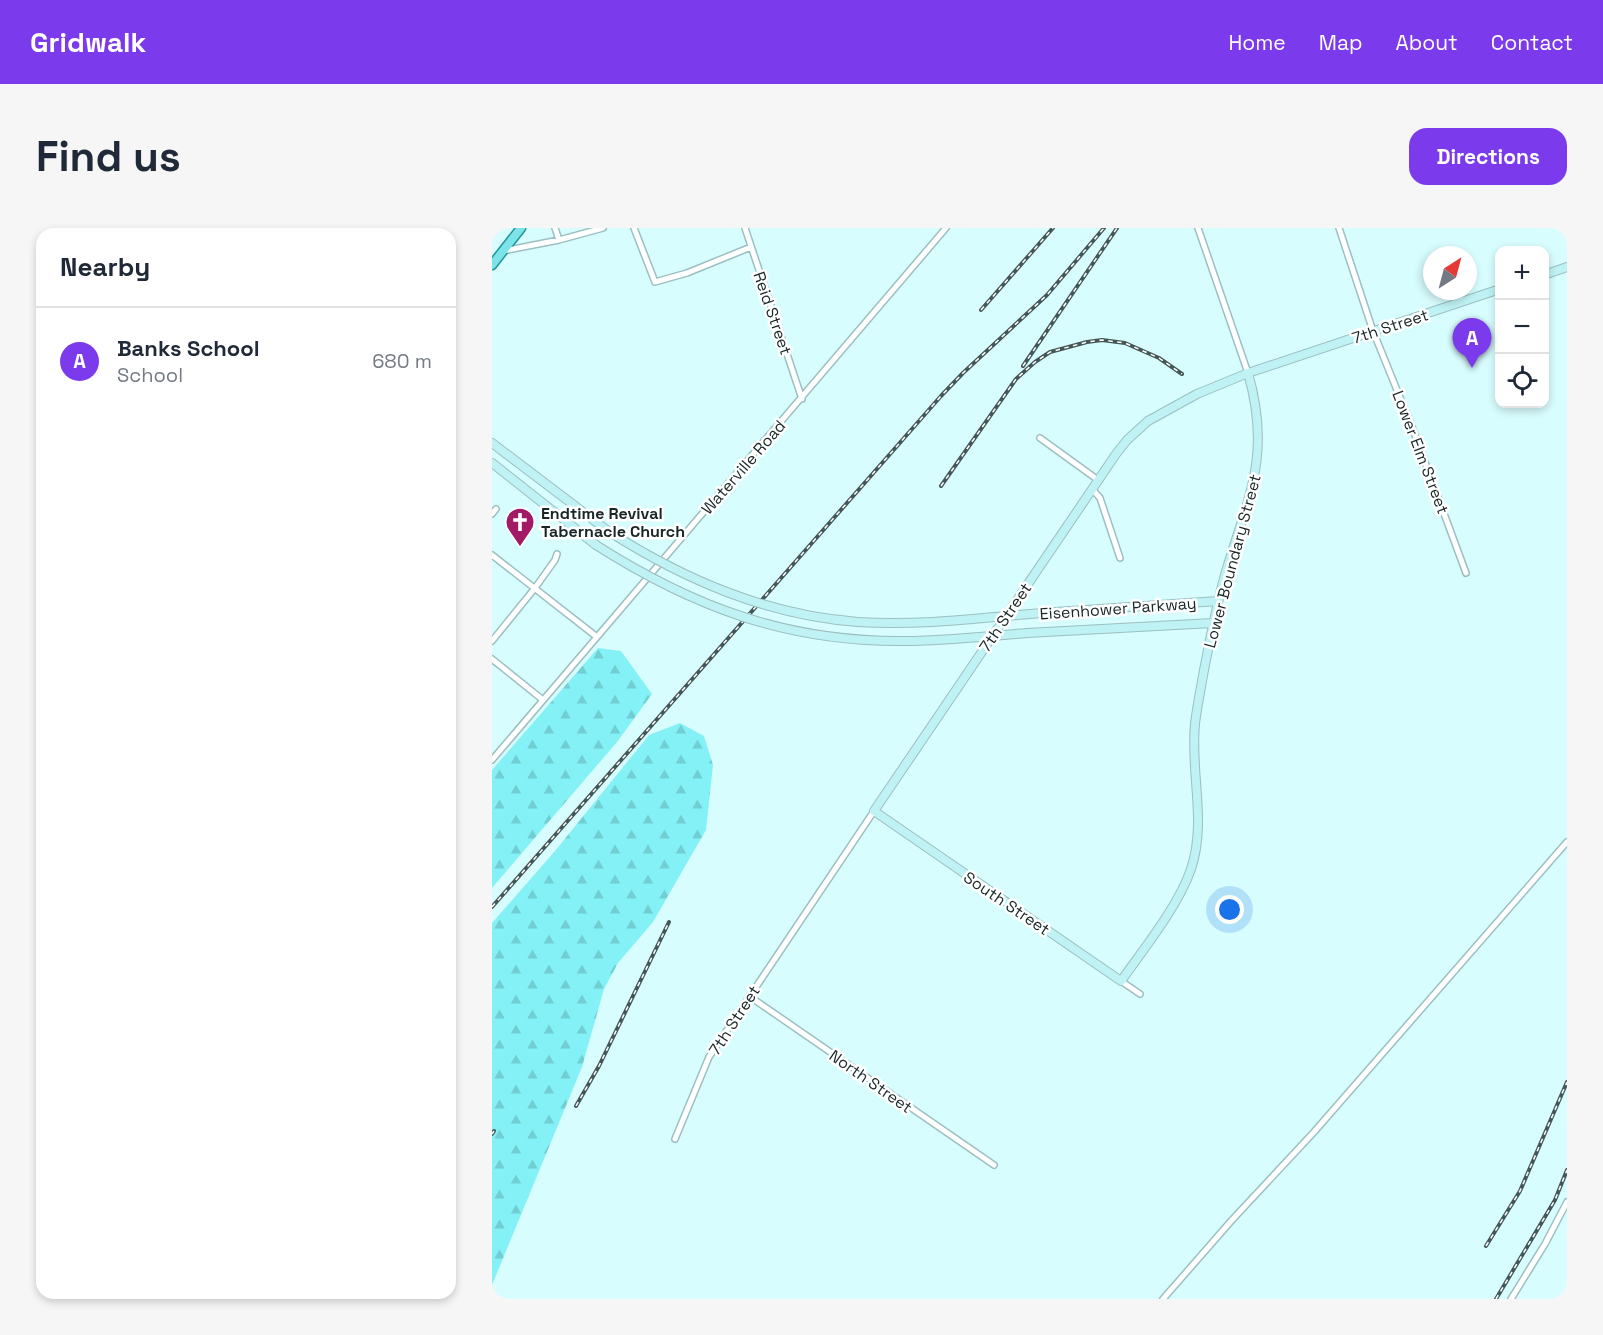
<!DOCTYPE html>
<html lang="en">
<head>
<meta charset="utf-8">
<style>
	:root { --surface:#fff; --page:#f6f6f7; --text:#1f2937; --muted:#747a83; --line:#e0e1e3; --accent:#7c3aed }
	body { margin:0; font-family:"Space Grotesk",sans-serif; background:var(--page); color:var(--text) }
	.controls { position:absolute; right:18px; top:18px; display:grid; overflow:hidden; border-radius:12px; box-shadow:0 3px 9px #0003 }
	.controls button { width:54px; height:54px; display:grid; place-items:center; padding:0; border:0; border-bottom:2px solid var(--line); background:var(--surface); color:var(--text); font:30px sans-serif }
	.compass { position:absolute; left:931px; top:18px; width:54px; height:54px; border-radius:50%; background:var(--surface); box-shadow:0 3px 9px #0003; rotate:36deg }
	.you { position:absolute; left:738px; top:682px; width:21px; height:21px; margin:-15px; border:4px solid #fff; border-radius:50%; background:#1a73e8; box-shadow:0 0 0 9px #1a73e833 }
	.badge { display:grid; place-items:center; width:39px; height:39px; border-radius:50%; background:var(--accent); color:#fff; font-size:20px; font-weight:700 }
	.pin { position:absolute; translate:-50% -50px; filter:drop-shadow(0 2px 3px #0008) }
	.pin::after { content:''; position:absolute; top:32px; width:21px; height:18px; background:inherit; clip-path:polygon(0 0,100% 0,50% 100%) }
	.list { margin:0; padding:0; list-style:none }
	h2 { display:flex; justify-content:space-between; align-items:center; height:78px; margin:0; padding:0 24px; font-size:26px }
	h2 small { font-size:20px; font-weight:400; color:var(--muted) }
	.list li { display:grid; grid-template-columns:39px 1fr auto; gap:18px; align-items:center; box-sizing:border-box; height:108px; padding:0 24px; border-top:2px solid var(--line) }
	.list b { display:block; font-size:22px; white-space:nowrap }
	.list p { margin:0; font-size:20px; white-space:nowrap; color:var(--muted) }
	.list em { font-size:20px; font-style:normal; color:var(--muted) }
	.icon { flex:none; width:33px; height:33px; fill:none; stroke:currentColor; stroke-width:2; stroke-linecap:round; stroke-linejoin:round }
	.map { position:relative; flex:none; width:1075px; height:1071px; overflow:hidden; border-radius:18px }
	header { display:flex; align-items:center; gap:36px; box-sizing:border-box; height:84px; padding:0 30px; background:var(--accent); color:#fff }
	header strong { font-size:28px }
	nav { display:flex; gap:33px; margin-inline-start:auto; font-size:21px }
	.intro { display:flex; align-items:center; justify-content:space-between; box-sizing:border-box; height:144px; padding:0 36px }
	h1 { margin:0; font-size:42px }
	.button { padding:15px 27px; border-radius:18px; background:var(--accent); color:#fff; font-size:21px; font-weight:700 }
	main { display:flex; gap:36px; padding:0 36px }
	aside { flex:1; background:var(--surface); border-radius:18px; box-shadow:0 3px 9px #0003 }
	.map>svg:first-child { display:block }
	.forest { fill:url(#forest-firs) }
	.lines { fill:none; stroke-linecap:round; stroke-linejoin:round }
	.street-casing { stroke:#9cbfc1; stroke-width:8 }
	.secondary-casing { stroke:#9cbfc1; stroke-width:10 }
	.primary-casing { stroke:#20969b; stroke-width:11 }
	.street { stroke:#fff; stroke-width:5 }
	.secondary { stroke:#bef2f4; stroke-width:8 }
	.primary { stroke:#7ce4e9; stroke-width:8 }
	.rail-casing { stroke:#445758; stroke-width:4 }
	.rail { stroke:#fff; stroke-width:1.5; stroke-dasharray:4.5; stroke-linecap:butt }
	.secondary-bridge-casing { stroke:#9cbfc1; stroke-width:10; stroke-linecap:butt }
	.secondary-bridge { stroke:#bef2f4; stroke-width:8 }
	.labels { text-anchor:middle; stroke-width:5; stroke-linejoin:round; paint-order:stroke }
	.street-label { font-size:16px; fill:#182627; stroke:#fff }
	.poi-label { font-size:16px; font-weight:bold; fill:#182627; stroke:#fff; text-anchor:start }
</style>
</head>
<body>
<header>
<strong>Gridwalk</strong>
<nav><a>Home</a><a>Map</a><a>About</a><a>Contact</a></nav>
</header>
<div class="intro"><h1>Find us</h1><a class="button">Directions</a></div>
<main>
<aside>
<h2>Nearby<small></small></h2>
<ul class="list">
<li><span class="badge">A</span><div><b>Banks School</b><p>School</p></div><em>680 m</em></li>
</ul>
</aside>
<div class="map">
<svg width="1075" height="1071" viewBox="0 0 1075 1071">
	<defs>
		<pattern id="forest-firs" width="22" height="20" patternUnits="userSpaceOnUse" patternTransform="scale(1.5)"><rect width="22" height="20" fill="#84f1f6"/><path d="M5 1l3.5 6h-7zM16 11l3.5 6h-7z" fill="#71ced3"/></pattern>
	</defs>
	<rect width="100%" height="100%" fill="#d8fdfe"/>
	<!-- forest -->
	<path class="forest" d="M106 420 129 423 160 466 125 514 0 660V542Z
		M188 495 212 508 221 537 214 602 161 694 126 735 112 761 90 839 0 1057V695L63 623 157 507Z"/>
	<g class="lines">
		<!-- street casing -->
		<g class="street-casing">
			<path id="street" d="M63 0 67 12
				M142 0 163 54 195 45 259 19
				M253 0 310 171
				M706 0 756 145
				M847 0 881 103 920 199 974 345
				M11 23 67 12 111 0
				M548 210 606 252
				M600 261 608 270 628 330
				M0 286 4 281
				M0 327 105 409
				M0 413 43 360 63 332 65 326
				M0 431 51 472
				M0 532 454 0
				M629 753 648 766
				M257 768 502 937
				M183 911 217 829 382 583
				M671 1071 740 992 822 904 1075 614
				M1019 1071 1053 1016 1075 974"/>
		</g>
		<!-- secondary casing -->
		<g class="secondary-casing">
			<path id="secondary" d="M1052 47 1075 39
				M756 145C779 225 758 265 735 340 725 373 719 407 712 442 709 460 705 478 703 496 698 544 715 594 699 641 687 677 651 722 629 753L382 583 624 226 635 212 656 193 705 166 756 145 1008 61
				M0 215 116 303
				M0 235 104 317
				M549 385 726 373
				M535 405 721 395"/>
		</g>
		<!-- primary casing -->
		<g class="primary-casing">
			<path id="primary" d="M0 37 29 0"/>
		</g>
		<!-- street -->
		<use href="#street" class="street"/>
		<!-- secondary -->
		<use href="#secondary" class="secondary"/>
		<!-- primary -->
		<use href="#primary" class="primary"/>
		<!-- rail casing -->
		<g class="rail-casing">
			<path id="rail" d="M489 82 561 0
				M531 138 625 0
				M449 258 524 151 543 134 558 124 595 114 610 112 633 115 667 130 690 146
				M0 679 449 168 471 145 555 67 612 0
				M84 878 107 838 177 694
				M0 906 2 903
				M994 1018 1028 963 1075 854
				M1004 1071 1063 972 1075 942"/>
		</g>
		<!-- rail -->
		<use href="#rail" class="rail"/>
		<!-- secondary-bridge casing -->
		<g class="secondary-bridge-casing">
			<path id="secondary-bridge" d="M116 303C193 352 274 387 366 394 427 398 489 390 549 385
				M104 317C201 379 295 414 412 413 453 413 495 408 535 405"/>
		</g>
		<!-- secondary-bridge -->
		<use href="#secondary-bridge" class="secondary-bridge"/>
	</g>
	<!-- icons -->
	<defs>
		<g id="church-pin" transform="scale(1.5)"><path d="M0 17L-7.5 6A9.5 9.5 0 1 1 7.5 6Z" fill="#a21a66" stroke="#fff"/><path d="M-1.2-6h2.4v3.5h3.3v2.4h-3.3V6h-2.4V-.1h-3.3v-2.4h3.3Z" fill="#fff"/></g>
	</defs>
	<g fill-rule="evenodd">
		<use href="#church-pin" x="28" y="294"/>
	</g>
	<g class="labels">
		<!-- street labels -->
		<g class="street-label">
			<text transform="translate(281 85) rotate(71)" y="6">Reid Street</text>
			<text transform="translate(898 98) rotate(-18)" y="6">7th Street</text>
			<text transform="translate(929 224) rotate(69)" y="6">Lower Elm Street</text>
			<text transform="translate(251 239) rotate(-49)" y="6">Waterville Road</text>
			<text transform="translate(740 333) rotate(-75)" y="6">Lower Boundary Street</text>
			<text transform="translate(626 380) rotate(-4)" y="6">Eisenhower Parkway</text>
			<text transform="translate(513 389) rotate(-56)" y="6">7th Street</text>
			<text transform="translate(515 675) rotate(34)" y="6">South Street</text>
			<text transform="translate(242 792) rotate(-57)" y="6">7th Street</text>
			<text transform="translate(379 853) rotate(35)" y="6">North Street</text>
		</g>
		<!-- poi labels -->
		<g class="poi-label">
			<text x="49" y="291">Endtime Revival<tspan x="49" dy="18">Tabernacle Church</tspan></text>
		</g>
	</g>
</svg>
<div class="controls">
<button>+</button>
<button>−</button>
<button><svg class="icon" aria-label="locate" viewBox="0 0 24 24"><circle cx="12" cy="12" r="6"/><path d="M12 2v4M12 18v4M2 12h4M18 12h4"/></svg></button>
</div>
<svg class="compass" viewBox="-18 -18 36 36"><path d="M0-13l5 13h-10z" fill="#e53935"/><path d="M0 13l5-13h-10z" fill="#747a83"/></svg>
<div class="you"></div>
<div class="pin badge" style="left:980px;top:140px">A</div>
</div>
</main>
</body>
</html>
